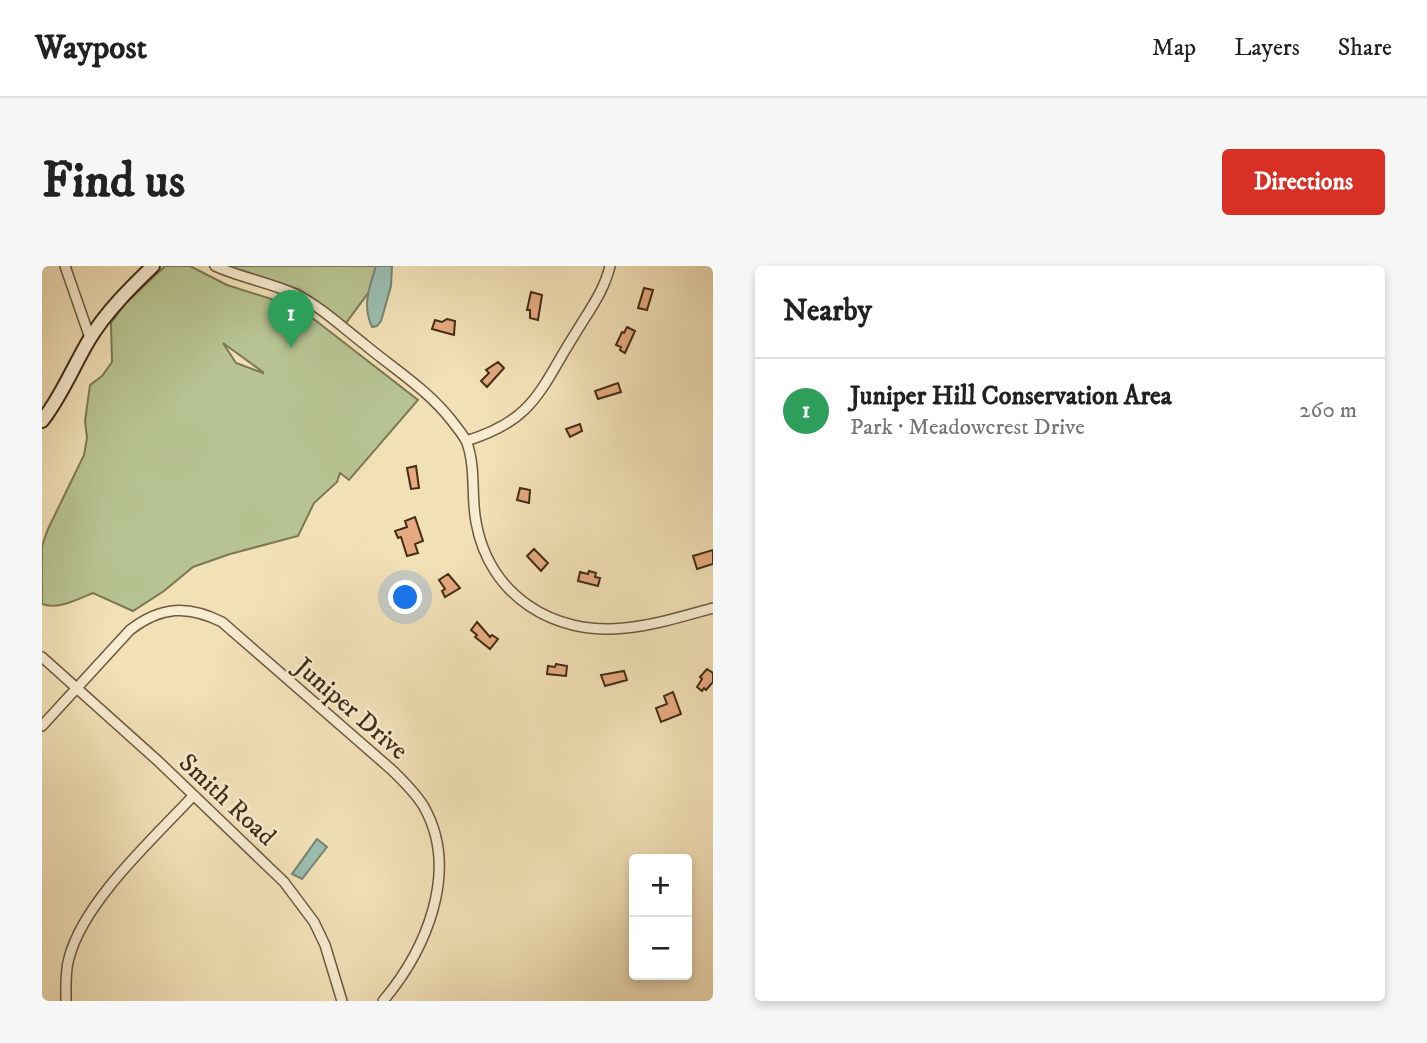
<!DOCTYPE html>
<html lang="en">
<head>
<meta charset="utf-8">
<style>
	:root { --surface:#fff; --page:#f6f6f6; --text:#222; --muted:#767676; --line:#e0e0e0; --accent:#d93025 }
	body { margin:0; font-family:"IM FELL DW Pica",serif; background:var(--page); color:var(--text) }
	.controls { position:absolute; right:21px; bottom:21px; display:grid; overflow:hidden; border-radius:7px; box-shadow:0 4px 10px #0003 }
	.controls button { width:63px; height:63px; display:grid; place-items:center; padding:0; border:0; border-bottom:2px solid var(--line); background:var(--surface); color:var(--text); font:35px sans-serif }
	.you { position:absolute; left:364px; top:332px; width:24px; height:24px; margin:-18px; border:5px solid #fff; border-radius:50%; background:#1a73e8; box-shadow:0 0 0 10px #1a73e833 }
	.badge { display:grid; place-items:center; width:46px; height:46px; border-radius:50%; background:var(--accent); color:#fff; font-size:23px; font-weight:700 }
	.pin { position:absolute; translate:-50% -58px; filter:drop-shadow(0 2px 4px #0008) }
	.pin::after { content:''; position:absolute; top:37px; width:24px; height:21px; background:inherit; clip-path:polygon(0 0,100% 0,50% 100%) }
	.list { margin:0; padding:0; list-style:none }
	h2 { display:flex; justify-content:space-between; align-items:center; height:91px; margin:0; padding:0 28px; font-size:30px }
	h2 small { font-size:23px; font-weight:400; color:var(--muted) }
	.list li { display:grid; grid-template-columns:46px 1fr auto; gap:21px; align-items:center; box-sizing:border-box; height:105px; padding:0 28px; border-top:2px solid var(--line) }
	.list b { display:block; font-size:26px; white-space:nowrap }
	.list p { margin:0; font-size:23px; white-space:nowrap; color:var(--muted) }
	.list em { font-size:23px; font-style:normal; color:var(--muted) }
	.map { position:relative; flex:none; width:671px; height:735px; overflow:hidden; border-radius:7px }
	header { display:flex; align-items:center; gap:42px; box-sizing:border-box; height:98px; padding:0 35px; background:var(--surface); border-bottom:2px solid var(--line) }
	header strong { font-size:33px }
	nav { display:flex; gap:38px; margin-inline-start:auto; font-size:24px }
	.intro { display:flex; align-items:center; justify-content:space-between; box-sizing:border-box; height:168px; padding:0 42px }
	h1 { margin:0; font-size:49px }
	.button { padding:18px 32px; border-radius:7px; background:var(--accent); color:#fff; font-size:24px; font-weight:700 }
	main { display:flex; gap:42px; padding:0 42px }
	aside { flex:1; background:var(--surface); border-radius:7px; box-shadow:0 4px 10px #0003 }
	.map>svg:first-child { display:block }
	.green { fill:#b7c392; stroke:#7c7854; stroke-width:2; fill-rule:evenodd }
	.water { fill:#9bbdb0; stroke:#778372; stroke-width:2 }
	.building { fill:#e6a980; stroke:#412c15; stroke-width:2 }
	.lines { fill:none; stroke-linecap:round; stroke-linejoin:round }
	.street-casing { stroke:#6d593e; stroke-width:12 }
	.secondary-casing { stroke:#412c15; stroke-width:16 }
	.street { stroke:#f7ebd0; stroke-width:9 }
	.secondary { stroke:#f7ebd0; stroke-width:12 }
	.labels { text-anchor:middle; stroke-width:5; stroke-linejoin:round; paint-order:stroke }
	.street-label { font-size:26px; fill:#412c15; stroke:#f7ebd0 }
</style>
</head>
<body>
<header>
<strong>Waypost</strong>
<nav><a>Map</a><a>Layers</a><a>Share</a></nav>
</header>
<div class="intro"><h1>Find us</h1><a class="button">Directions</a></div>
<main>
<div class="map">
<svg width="671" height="735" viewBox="0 0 671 735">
	<rect width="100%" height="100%" fill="#f2e0b7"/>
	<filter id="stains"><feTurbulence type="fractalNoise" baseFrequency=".00286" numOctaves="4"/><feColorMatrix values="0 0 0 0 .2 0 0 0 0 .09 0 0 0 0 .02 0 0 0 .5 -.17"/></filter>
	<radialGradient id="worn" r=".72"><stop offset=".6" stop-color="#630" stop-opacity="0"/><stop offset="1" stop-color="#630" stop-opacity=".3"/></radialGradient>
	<!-- green -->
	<path class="green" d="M123 0H148L185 19 248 39 273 54 376 134 307 214 298 207 295 216 272 237 256 270 188 288 151 301 122 325 91 345 51 327C36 333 16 344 0 338V280L6 263 42 189 45 172 43 155 48 119 60 110 70 96 69 57 83 38ZM181 77 221 106V107L194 97Z
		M187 0H346L304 57 258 24Z"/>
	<!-- water -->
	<path class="water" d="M334 0H350L349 20 339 55 335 60 330 61C320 39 327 22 334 0Z
		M275 573 285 581 260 613 250 608Z"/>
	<!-- building -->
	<path class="building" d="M602 22 611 24 605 44 596 42Z
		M489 26 500 29 496 54 488 52V44H485Z
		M405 53 413 55 412 69 390 63 393 54 400 56Z
		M585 61 593 65 583 87 578 84 579 81 574 79 580 66 582 67Z
		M456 96 462 102 445 121 439 115 447 107 444 104Z
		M576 117 579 126 556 133 553 125Z
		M538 158 540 165 528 171 524 163Z
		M374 200 377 222 369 223 365 202Z
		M478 222 488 224 487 237 475 234Z
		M373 251 381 275 373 278 376 287 365 290 359 271 356 272 353 265 365 261 363 255Z
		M492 283 506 297 499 305 485 290Z
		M671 284V298L655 303 651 290Z
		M547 305 554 307 553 311 558 312 556 320 536 315 538 306 546 308Z
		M406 308 418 322 403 331 400 325 403 323 397 314Z
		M435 356 448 371 450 369 456 373 448 383 433 371 435 369 429 364Z
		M514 398 525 400 524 410 505 408 506 400 513 401Z
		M665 403 671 407V416L664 424 662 422 660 425 655 421 660 413 658 411Z
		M582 405 585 414 563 420 559 409Z
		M631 426 639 448 619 456 614 442 625 438 622 430Z"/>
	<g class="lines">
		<!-- street casing -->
		<g class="street-casing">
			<path id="street" d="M23 0 48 72
				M173 0C199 12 227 16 253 28 278 40 300 61 322 78 352 103 386 124 410 155 415 162 422 169 425 177 434 202 429 231 434 256 447 329 511 370 583 362 613 359 642 350 671 342
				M424 175C493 154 498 123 533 68 546 46 562 26 568 0
				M0 391 116 495 242 616 272 656 283 679 300 735
				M0 460 88 364C119 340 146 339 180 356L350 504C362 516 374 527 382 541 418 605 384 684 341 735
				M24 735C24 722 23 705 27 692 42 635 111 573 151 530"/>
		</g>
		<!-- secondary casing -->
		<g class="secondary-casing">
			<path id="secondary" d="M0 155C19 131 31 101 47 74 63 47 88 22 111 0"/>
		</g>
		<!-- street -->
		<use href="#street" class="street"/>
		<!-- secondary -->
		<use href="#secondary" class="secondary"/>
	</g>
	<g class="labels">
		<!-- street labels -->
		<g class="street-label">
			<text transform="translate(310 442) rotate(41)" y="9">Juniper Drive</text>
			<text transform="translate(186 533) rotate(43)" y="9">Smith Road</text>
		</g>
	</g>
	<rect width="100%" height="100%" filter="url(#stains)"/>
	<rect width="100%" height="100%" fill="url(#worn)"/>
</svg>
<div class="controls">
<button>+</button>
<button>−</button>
</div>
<div class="you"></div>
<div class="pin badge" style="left:249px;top:82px;background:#2e9e5b">1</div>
</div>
<aside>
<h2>Nearby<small></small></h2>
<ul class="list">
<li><span class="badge" style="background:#2e9e5b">1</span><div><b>Juniper Hill Conservation Area</b><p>Park · Meadowcrest Drive</p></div><em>260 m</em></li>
</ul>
</aside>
</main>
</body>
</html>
